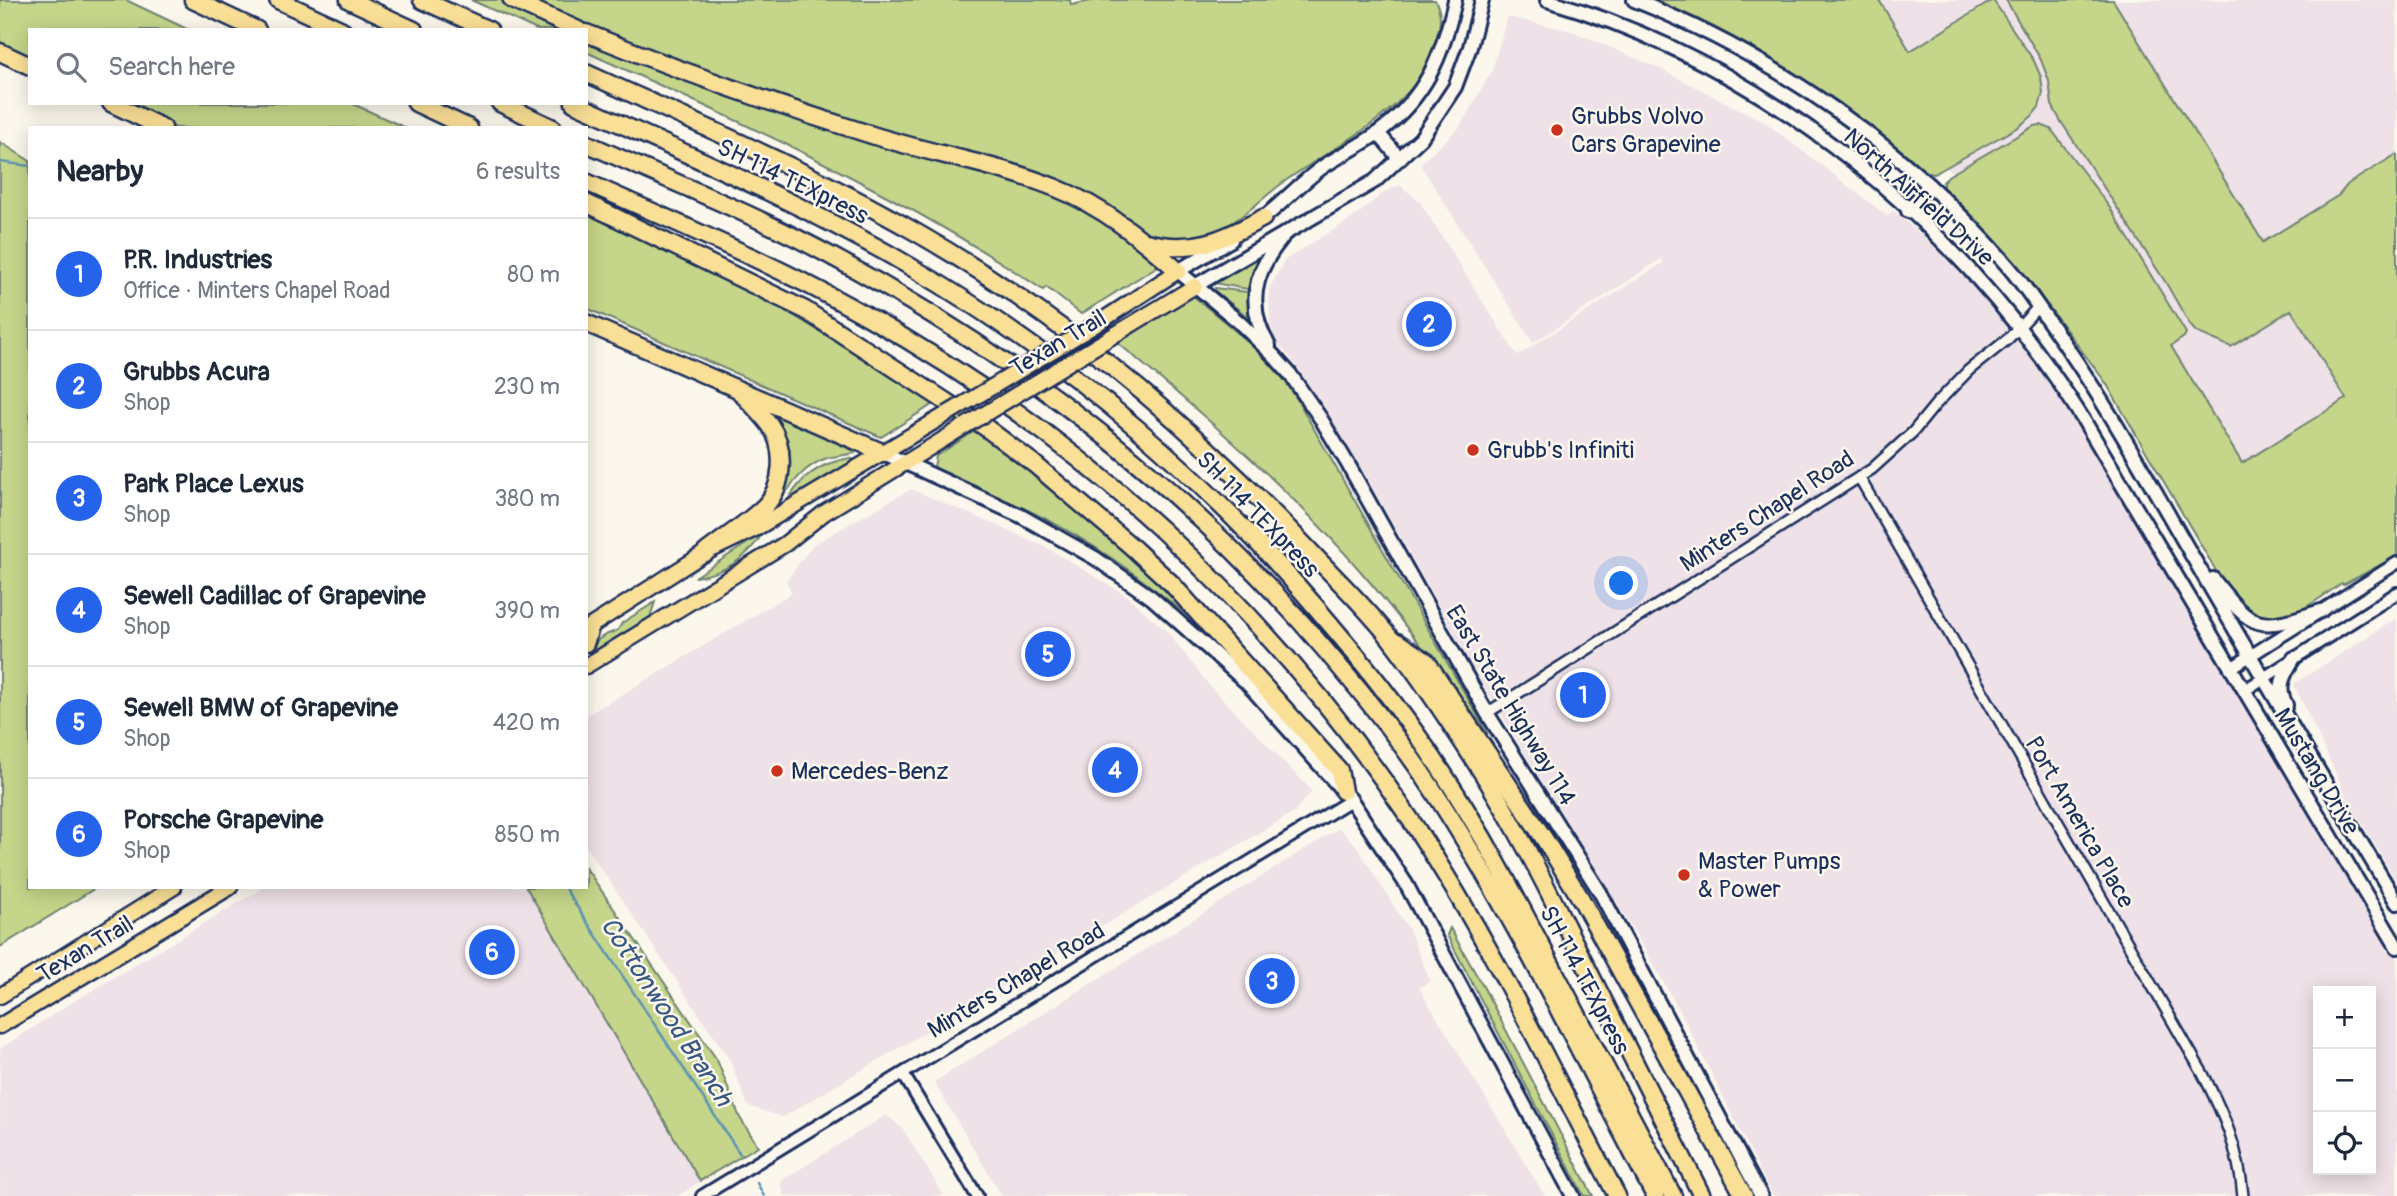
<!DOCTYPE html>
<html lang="en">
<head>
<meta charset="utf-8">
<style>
	:root { --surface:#fff; --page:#f2f2f3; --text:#1f2937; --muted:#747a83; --line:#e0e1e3; --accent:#2563eb }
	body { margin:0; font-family:Pangolin,sans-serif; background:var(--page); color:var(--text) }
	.controls { position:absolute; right:21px; bottom:21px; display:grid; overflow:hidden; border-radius:0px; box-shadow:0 4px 18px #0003 }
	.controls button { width:63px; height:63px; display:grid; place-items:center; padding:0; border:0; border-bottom:2px solid var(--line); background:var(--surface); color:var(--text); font:35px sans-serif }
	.you { position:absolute; left:1622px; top:584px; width:24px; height:24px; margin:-18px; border:5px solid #fff; border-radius:50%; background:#1a73e8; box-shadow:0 0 0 10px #1a73e833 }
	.badge { display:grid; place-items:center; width:46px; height:46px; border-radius:50%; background:var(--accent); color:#fff; font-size:23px; font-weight:700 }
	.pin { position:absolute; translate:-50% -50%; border:4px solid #fff; box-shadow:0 2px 7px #0006 }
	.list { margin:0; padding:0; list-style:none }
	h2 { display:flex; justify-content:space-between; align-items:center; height:91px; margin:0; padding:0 28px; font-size:30px }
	h2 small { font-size:23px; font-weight:400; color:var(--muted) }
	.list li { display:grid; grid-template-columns:46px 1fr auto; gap:21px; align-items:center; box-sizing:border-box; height:112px; padding:0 28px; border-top:2px solid var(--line) }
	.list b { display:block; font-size:26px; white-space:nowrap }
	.list p { margin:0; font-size:23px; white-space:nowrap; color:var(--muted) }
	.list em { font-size:23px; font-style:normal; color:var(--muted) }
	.icon { flex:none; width:38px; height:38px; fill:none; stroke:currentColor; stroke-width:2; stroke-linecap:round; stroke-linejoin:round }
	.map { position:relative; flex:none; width:2397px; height:1196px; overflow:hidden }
	.search { position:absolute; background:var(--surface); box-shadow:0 4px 18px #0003; left:28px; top:28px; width:560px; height:77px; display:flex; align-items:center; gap:18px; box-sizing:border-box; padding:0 24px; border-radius:0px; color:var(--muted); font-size:26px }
	.panel { position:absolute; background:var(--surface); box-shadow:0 4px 18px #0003; left:28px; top:126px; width:560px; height:763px; border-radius:0px }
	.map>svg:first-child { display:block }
	.built { fill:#eee1e7; fill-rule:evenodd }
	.green { fill:#c5d68a; stroke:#708274; stroke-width:2 }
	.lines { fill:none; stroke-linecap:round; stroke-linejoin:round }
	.stream { stroke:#5f93b4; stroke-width:2.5 }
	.minor-casing { stroke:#1b2f5e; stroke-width:14 }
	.tertiary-casing { stroke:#1b2f5e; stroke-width:16 }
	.secondary-casing { stroke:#1b2f5e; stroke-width:18 }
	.primary-casing { stroke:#1b2f5e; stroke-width:19 }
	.motorway-casing { stroke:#1b2f5e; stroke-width:21 }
	.minor { stroke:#fbf7ec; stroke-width:9 }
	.tertiary { stroke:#fbf7ec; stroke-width:10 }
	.secondary { stroke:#fbf7ec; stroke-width:12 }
	.primary { stroke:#fadf96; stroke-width:14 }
	.motorway { stroke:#fadf96; stroke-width:16 }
	.primary-bridge-casing { stroke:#1b2f5e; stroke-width:19; stroke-linecap:butt }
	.primary-bridge { stroke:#fadf96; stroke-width:14 }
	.poi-dot { fill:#c8321e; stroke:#fbf7ec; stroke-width:2.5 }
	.labels { text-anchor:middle; stroke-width:5; stroke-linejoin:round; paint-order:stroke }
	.poi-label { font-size:24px; fill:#1b2f5e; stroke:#fbf7ec; text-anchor:start }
	.street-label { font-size:24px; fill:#1b2f5e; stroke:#fbf7ec }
	.water-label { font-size:26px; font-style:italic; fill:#375882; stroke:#fbf7ec }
</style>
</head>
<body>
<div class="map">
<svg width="2397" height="1196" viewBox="0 0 2397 1196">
	<rect width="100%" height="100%" fill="#fbf7ec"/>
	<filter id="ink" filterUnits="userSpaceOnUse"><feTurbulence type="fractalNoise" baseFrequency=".0143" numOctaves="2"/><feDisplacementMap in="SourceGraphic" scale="14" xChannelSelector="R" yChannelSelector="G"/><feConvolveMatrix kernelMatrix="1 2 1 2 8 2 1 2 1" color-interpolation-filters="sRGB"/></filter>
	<g filter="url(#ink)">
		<!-- built -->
		<path class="built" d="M1701 0H2397V531L2308 582 1982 197 1861 98Z
			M1507 17 1572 31 1658 68 1766 123 1887 216 1893 210 1936 248 1976 290 2036 361 2087 436 2275 757 2397 958V1196H1773L1679 1009 1631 926 1486 690 1365 474 1317 396 1288 355 1275 341 1270 321 1269 289 1285 260 1356 216 1386 191 1400 185 1420 202 1517 356 1663 263 1661 259 1533 343 1420 164 1459 128 1492 71ZM2318 991H2371V1170H2318Z
			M911 489 1044 546 1127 596 1168 633 1208 684 1312 791 1294 812 783 1117 748 1106 730 1060 586 846V716L792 593 786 581 813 545Z
			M2397 618V882L2349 801 2294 684Z
			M1339 828 1355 844 1409 930 1430 981 1419 988 1545 1196H1002L934 1082Z
			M265 887H526L700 1181 678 1196H0V1049L68 1005Z
			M886 1115 903 1129 944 1196H784L781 1181Z"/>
		<!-- green -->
		<path class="green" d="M0 0H126L189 30H30V60L0 47Z
			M471 0H501L559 26 557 30H537Z
			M529 0H1070L1071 5 1096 0H1435C1442 13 1440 22 1438 36 1426 104 1339 143 1288 179 1247 208 1234 235 1179 238L1178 241C1150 239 1135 228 1112 213L814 111 628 43Z
			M1653 0H1879L1910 51 1993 0 2034 61 2041 77 2043 93 2039 107 2031 117 2018 127 1934 174 1925 172 1840 103 1765 55Z
			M2006 0H2113L2263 242 2339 195 2348 184 2397 154V556L2343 585 2342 583C2316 600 2284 631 2249 612 2243 609 2237 602 2232 598L2106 383 2025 275 1995 241 1943 189V182L1948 176 2034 126 2041 125 2051 129 2110 208 2186 333 2184 337 2171 346 2242 463 2346 399 2291 310 2231 347 2196 332 2190 325 2166 283 2060 120 2052 105 2049 81 2041 60Z
			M586 38 1012 178C1028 185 1046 190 1062 198 1099 214 1130 239 1161 264L1081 314 1046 287 1043 290C901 194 743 122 586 52Z
			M124 103H351L406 128H176Z
			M0 142 30 161V887H97L0 947Z
			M586 209 751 289 935 403 881 437 586 308Z
			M1261 254 1263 255 1253 274 1250 287 1247 289 1214 283Z
			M1215 288 1247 292 1250 294 1252 320 1215 291Z
			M1192 295C1227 324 1262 351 1290 387L1488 734C1447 680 1407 625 1363 574 1291 490 1203 414 1118 343Z
			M768 412 854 451 855 453C846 455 836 456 827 458 806 465 795 480 782 498Z
			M975 431C1056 487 1131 552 1200 622L1197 624C1147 581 1092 541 1032 512 1000 497 966 484 934 467L936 456Z
			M850 458 856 461 786 503C801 477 819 463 850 458Z
			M763 533C746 559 726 573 695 577Z
			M655 602 650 617 597 649H594C596 636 607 635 618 630L622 623Z
			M586 868 717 1060 740 1118 758 1146 700 1181 526 887H586Z
			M1450 928 1485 990 1593 1196H1584L1447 935Z"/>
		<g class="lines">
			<!-- stream -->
			<path class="stream" d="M0 162 30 166
				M564 887 740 1154
				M757 1183 764 1196"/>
			<!-- minor casing -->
			<g class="minor-casing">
				<path id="minor" d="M1859 477 2203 1074C2224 1115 2239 1149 2243 1196
					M1487 713 1872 469 1913 432 1936 404 1969 370 2008 339 2038 307"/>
			</g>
			<!-- tertiary casing -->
			<g class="tertiary-casing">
				<path id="tertiary" d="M2231 668 2397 563
					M2245 690 2397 593
					M903 1074 977 1196
					M702 1196 1351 800"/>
			</g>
			<!-- secondary casing -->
			<g class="secondary-casing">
				<path id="secondary" d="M1547 0C1769 65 1961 224 2083 419L2397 947
					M1634 0C1777 57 1906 149 2007 265 2022 282 2034 301 2047 319 2105 399 2152 487 2202 573 2266 684 2332 793 2397 903
					M1378 133 1400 159
					M1908 211 1929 185
					M1258 222C1281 205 1300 183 1324 166 1342 154 1362 145 1379 132 1426 97 1443 55 1455 0
					M1231 240 1178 271 1239 322 1274 356 1290 374 1321 419 1349 466 1487 713 1600 892 1761 1196
					M1195 286 1375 181 1421 138 1455 87 1470 47 1482 0
					M1269 346C1246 307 1253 273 1282 238
					M884 453 1021 516 1095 558 1152 598 1246 682 1351 800 1406 884 1573 1196
					M2213 579C2254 632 2258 631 2321 611
					M2286 705C2276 687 2284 674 2294 658"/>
			</g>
			<!-- primary casing -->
			<g class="primary-casing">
				<path id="primary" d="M1095 325 1178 271
					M1111 337 1195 286
					M586 629 705 553 755 529 947 414
					M586 644 592 625
					M586 666 785 544 824 513 965 426
					M0 996 174 887
					M0 1026 230 887"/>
			</g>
			<!-- motorway casing -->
			<g class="motorway-casing">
				<path id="motorway" d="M193 0 257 30
					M278 0 342 30
					M349 0 414 30
					M422 0 489 30
					M512 0 578 30
					M586 33C680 71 775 105 872 135 932 154 996 164 1056 188 1102 206 1141 238 1178 271
					M0 52 30 66
					M586 73C696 123 807 170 912 230 1060 314 1190 424 1307 548 1334 577 1365 606 1390 638 1420 677 1448 719 1474 760 1515 822 1547 888 1580 954 1621 1035 1661 1115 1702 1196
					M111 103 163 128
					M416 103 469 128
					M500 103 553 128
					M574 103C686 154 800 202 906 264 1070 359 1216 486 1337 632 1375 677 1411 724 1443 773 1486 838 1521 907 1557 976 1596 1049 1634 1123 1673 1196
					M586 143C668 180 754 214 833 257 1021 359 1189 489 1327 652 1364 695 1400 740 1431 787 1516 917 1583 1059 1655 1196
					M586 182C679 224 774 264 863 314 1078 434 1266 606 1404 810 1486 931 1549 1066 1617 1196
					M586 203 805 310 985 427 1033 463 1131 546 1171 583 1339 770 1343 791
					M1146 242C1192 254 1223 240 1263 218
					M586 323 884 453
					M705 553C723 539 750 521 765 506 784 486 786 448 770 425 762 414 751 403 741 393
					M1397 642 1427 662 1545 840 1581 899 1744 1196"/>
			</g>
			<!-- minor -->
			<use href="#minor" class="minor"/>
			<!-- tertiary -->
			<use href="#tertiary" class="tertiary"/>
			<!-- secondary -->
			<use href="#secondary" class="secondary"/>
			<!-- primary -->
			<use href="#primary" class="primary"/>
			<!-- motorway -->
			<use href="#motorway" class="motorway"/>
			<!-- primary-bridge casing -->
			<g class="primary-bridge-casing">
				<path id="primary-bridge" d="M947 414 1095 325
					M965 426 1111 337"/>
			</g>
			<!-- primary-bridge -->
			<use href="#primary-bridge" class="primary-bridge"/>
		</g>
	</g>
	<!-- markers -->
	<g class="poi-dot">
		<circle cx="1557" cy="130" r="7"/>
		<circle cx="1473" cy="450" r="7"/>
		<circle cx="777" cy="771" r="7"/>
		<circle cx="1684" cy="875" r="7"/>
	</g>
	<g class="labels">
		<!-- poi labels -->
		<g class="poi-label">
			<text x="1571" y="124">Grubbs Volvo<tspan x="1571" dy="28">Cars Grapevine</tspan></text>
			<text x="1487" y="458">Grubb's Infiniti</text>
			<text x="791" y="779">Mercedes-Benz</text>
			<text x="1698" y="869">Master Pumps<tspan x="1698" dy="28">&amp; Power</tspan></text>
		</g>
		<!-- street labels -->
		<g class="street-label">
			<text transform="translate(793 181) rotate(26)" y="8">SH 114 TEXpress</text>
			<text transform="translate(1919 197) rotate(42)" y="8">North Airfield Drive</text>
			<text transform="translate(1058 343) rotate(-31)" y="8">Texan Trail</text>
			<text transform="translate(1767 511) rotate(-33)" y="8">Minters Chapel Road</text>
			<text transform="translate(1258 514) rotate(46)" y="8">SH 114 TEXpress</text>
			<text transform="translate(1511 705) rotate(59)" y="8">East State Highway 114</text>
			<text transform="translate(2317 771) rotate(59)" y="8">Mustang Drive</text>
			<text transform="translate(2080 822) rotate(60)" y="8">Port America Place</text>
			<text transform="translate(85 949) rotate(-31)" y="8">Texan Trail</text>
			<text transform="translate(1016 980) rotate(-31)" y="8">Minters Chapel Road</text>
			<text transform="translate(1585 980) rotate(62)" y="8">SH 114 TEXpress</text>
		</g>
		<!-- water labels -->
		<g class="water-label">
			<text transform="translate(667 1011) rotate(57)" y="9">Cottonwood Branch</text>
		</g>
	</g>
</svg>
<div class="controls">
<button>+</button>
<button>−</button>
<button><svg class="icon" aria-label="locate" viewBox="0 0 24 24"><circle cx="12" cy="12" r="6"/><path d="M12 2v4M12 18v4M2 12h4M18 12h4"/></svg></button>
</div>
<div class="you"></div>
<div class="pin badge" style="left:1583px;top:695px">1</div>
<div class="pin badge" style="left:1429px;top:324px">2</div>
<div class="pin badge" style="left:1272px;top:981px">3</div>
<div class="pin badge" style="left:1115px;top:770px">4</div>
<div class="pin badge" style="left:1048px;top:654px">5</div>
<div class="pin badge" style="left:492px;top:952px">6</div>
<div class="search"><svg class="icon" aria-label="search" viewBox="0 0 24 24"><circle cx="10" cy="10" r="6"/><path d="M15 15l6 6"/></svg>Search here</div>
<section class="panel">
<h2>Nearby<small>6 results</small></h2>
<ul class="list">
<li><span class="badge">1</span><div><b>P.R. Industries</b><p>Office · Minters Chapel Road</p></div><em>80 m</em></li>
<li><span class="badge">2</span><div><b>Grubbs Acura</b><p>Shop</p></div><em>230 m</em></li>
<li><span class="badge">3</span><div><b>Park Place Lexus</b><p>Shop</p></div><em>380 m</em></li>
<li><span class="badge">4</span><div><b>Sewell Cadillac of Grapevine</b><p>Shop</p></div><em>390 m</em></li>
<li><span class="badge">5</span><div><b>Sewell BMW of Grapevine</b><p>Shop</p></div><em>420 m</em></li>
<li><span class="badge">6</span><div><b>Porsche Grapevine</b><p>Shop</p></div><em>850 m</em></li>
</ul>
</section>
</div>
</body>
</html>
